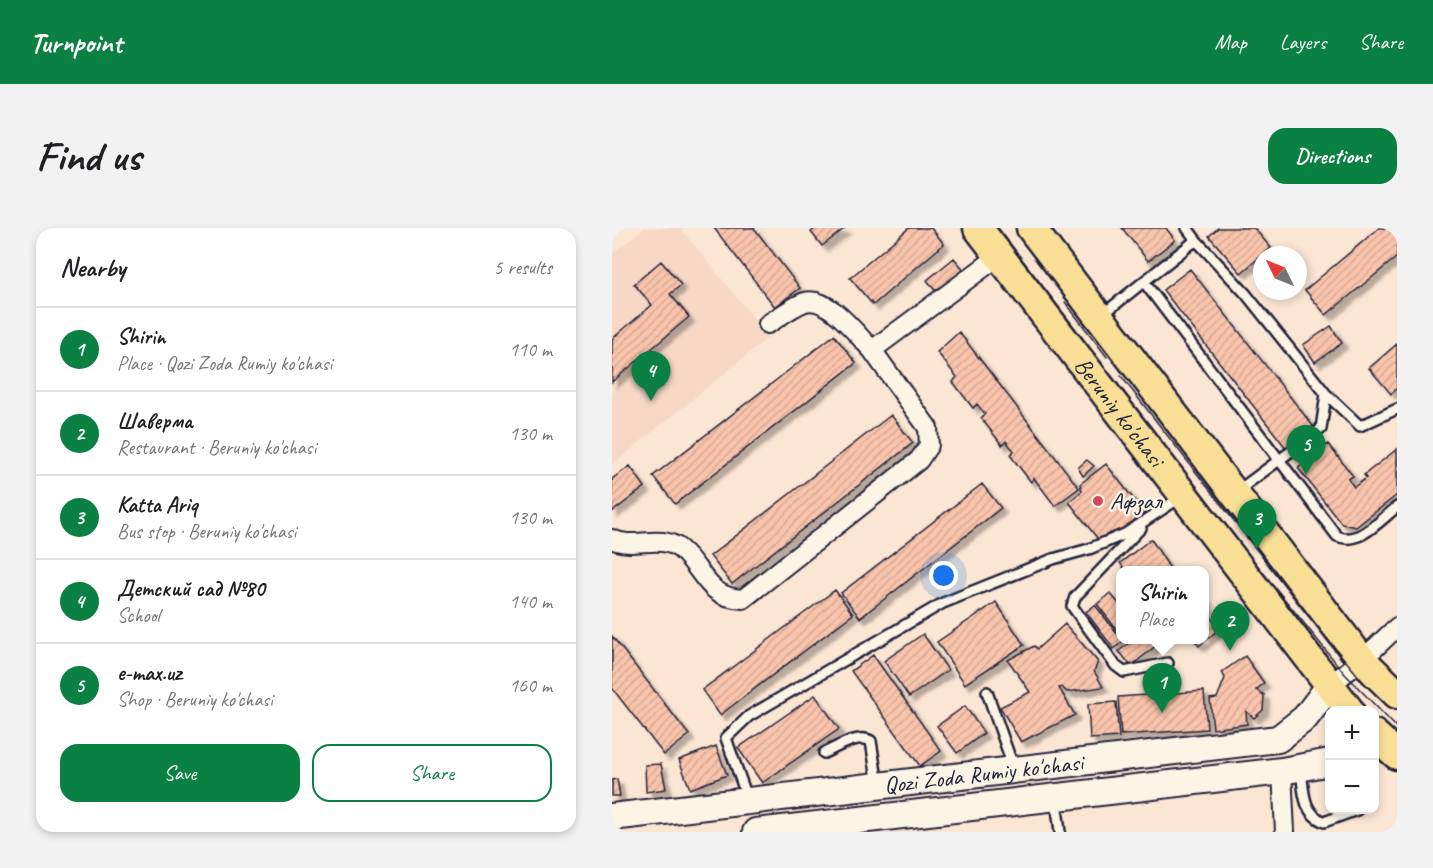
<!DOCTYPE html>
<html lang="en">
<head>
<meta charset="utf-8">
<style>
	:root { --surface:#fff; --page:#f2f2f2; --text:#202124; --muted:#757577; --line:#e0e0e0; --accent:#0b8043 }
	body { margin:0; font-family:Caveat,sans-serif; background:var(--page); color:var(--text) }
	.controls { position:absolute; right:18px; bottom:18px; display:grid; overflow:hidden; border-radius:12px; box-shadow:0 3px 9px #0003 }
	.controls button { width:54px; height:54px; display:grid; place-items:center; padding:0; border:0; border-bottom:2px solid var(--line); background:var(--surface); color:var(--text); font:30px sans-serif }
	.compass { position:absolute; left:641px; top:18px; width:54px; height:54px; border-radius:50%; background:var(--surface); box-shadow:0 3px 9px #0003; rotate:313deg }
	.you { position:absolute; left:332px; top:348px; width:21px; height:21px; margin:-15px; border:4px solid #fff; border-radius:50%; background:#1a73e8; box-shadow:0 0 0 9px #1a73e833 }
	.badge { display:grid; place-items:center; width:39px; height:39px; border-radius:50%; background:var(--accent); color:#fff; font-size:20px; font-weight:700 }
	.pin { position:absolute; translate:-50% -50px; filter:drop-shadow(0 2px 3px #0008) }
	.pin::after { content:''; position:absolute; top:32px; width:21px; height:18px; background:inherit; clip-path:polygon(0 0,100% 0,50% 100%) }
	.popup { position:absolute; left:504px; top:338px; width:93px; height:78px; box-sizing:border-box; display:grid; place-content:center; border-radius:12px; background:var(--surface); filter:drop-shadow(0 2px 4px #0005); font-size:20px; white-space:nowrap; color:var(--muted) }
	.popup b { font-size:22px; color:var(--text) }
	.popup::after { content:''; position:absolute; left:50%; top:100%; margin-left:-12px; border:12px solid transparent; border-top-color:var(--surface) }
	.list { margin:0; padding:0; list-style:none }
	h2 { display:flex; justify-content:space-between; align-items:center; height:78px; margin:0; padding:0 24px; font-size:26px }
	h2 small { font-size:20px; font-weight:400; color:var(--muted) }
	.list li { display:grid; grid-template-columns:39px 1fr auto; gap:18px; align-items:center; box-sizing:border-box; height:84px; padding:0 24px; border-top:2px solid var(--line) }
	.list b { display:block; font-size:22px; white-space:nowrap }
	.list p { margin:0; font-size:20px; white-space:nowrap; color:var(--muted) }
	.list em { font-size:20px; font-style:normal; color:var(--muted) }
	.actions { display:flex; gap:12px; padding:18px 24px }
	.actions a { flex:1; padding:14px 0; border:2px solid var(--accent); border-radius:18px; text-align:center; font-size:21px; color:var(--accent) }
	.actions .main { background:var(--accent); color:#fff }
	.map { position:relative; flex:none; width:785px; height:604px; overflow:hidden; border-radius:18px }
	header { display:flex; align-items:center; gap:36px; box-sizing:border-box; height:84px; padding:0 30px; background:var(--accent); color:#fff }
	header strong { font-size:28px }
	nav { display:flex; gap:33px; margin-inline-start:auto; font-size:21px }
	.intro { display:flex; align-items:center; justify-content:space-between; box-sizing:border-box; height:144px; padding:0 36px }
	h1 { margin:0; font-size:42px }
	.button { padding:15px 27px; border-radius:18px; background:var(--accent); color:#fff; font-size:21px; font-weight:700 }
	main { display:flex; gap:36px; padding:0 36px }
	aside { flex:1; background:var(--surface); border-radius:18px; box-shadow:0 3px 9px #0003 }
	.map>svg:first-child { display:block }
	.built { fill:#f6d8c5 }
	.building { fill:url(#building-hatch); stroke:#22223b; stroke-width:1.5; filter:url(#shadow) }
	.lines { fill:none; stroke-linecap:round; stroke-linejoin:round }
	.lane-casing { stroke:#22223b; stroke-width:14 }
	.street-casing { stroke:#22223b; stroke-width:22 }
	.secondary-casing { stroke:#22223b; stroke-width:30 }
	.primary-casing { stroke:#22223b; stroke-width:33 }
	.lane { stroke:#fcf5e5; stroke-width:9 }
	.street { stroke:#fcf5e5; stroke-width:18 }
	.secondary { stroke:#fcf5e5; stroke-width:26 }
	.primary { stroke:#f9df96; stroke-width:28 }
	.tram { stroke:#22223b; stroke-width:1.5 }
	.poi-dot { fill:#d1495b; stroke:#fcf5e5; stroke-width:2 }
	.labels { text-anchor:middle; stroke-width:5; stroke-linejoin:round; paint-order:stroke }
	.street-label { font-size:24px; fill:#22223b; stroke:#fcf5e5 }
	.poi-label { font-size:24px; fill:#22223b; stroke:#fcf5e5; text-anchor:start }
</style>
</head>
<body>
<header>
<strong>Turnpoint</strong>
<nav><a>Map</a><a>Layers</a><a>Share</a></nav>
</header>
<div class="intro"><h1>Find us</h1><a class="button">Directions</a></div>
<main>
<aside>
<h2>Nearby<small>5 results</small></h2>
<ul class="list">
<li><span class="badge">1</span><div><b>Shirin</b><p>Place · Qozi Zoda Rumiy ko'chasi</p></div><em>110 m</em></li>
<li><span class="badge">2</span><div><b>Шаверма</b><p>Restaurant · Beruniy ko'chasi</p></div><em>130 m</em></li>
<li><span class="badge">3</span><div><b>Katta Ariq</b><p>Bus stop · Beruniy ko'chasi</p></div><em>130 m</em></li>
<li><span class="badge">4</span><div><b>Детский сад №80</b><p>School</p></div><em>140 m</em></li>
<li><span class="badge">5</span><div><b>e-max.uz</b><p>Shop · Beruniy ko'chasi</p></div><em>160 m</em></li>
</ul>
<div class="actions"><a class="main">Save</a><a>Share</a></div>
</aside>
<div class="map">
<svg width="785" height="604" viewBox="0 0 785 604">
	<defs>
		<pattern id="building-hatch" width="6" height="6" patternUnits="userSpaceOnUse" patternTransform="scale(1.5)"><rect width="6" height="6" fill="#f9c4ab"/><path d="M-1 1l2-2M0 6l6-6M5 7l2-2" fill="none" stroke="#d5a894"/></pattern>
		<filter id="shadow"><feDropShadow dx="5.5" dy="5.5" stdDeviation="1.5" flood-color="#0004"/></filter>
	</defs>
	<rect width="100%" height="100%" fill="#fbe6d4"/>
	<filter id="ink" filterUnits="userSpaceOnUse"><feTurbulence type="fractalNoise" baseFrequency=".0167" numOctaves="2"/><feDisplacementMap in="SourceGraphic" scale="12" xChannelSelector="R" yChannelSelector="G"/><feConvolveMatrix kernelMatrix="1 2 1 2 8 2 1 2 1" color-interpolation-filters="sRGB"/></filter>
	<g filter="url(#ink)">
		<!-- built -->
		<path class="built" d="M32 0H68L157 109 0 237V26Z"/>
		<!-- building -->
		<path class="building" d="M102 0H142L188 60 163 79Z
			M204 0H233L210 18 199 4Z
			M297 0H319L332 16 261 77 238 50Z
			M510 0H554L563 12 536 33Z
			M606 0H642L659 20 629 45 597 8Z
			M767 0H785V29L714 87 693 62Z
			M342 30 356 47 328 69 315 52Z
			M49 33 69 57 58 66 77 89 0 154V111L40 77 22 56Z
			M578 41 701 198 674 220 551 62Z
			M719 98 730 115 703 134 691 117Z
			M347 104 467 260 443 278 422 250 419 254 398 227 402 223 394 213 390 217 369 190 373 186 365 176 361 180 341 154 345 149 325 124Z
			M222 107 244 135 63 276 41 248Z
			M785 116V160L779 166 757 140Z
			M279 187 301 215 120 356 98 328Z
			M716 216 741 248 736 251 742 259 754 250 752 247 785 221V267L744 299 730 296 686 240Z
			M475 232 482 238 471 248 466 240Z
			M494 236 531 283 514 301 489 315 457 274 470 263 468 256Z
			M18 238 33 259 0 284V251Z
			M370 256 389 280 248 390 229 365Z
			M539 311 559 342H513L508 335Z
			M223 362 241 386 108 487 90 462Z
			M498 365 508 377V406L485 376Z
			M592 369 595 372 596 385 607 401 587 418 582 412H592Z
			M384 374 412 417 353 456 325 414Z
			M483 377 511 413 502 421 474 384Z
			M453 396 486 434 482 443 491 459 455 464 450 459 447 460 463 487 409 514 388 479 418 464 396 432 422 418 425 421Z
			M311 406 336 442 297 469 272 433Z
			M0 408 77 507 52 527 0 460Z
			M521 412H545L547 415 519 438 507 423Z
			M261 427 329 523 308 538 239 443Z
			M633 428 652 455 644 462 652 467 651 482 642 490 634 483 635 496 601 501 598 471 605 470 613 450 610 444Z
			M592 463 595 501 509 507 506 469Z
			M203 467 227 501 150 555 126 520Z
			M504 474 507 509 478 511 476 476Z
			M353 478 372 505 345 525 325 498Z
			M104 518 115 547 78 561 67 532Z
			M49 536 54 561 34 564 33 537Z
			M5 551 8 568H0V552Z"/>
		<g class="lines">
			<!-- lane casing -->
			<g class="lane-casing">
				<path id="lane" d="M584 12 634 66 714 166 709 201 624 264
					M532 54 725 308C747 318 768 292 785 279
					M490 87 584 12 575 0
					M714 166 748 198 785 181
					M529 300 463 369 460 378 504 438 512 444 556 435
					M375 464 402 541
					M212 525C224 520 246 505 259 513L266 557
					M689 542C692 563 690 584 712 594L745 582
					M136 572 114 510 137 488 331 375 441 331 477 321 513 306 569 269
					M444 572 448 604"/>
			</g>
			<!-- street casing -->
			<g class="street-casing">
				<path id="street" d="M156 96C167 89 181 78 193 74 216 67 245 107 260 122
					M0 311C21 322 48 305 68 321 92 341 94 370 131 371L307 232 317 217 316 200 260 122 387 28
					M718 457 750 432 785 399
					M670 543 673 604"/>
			</g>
			<!-- secondary casing -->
			<g class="secondary-casing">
				<g id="secondary">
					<path id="s1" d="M0 589 666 511 693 490 718 457"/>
					<path d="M144 604 670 543 718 534"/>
				</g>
			</g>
			<!-- primary casing -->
			<g class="primary-casing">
				<g id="primary">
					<path id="s2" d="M366 0 737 482"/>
					<path d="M419 0 750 432 785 466"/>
					<path d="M762 506 785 527"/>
				</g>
			</g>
			<!-- lane -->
			<use href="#lane" class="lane"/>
			<!-- street -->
			<use href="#street" class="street"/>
			<!-- secondary -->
			<use href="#secondary" class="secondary"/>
			<!-- primary -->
			<use href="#primary" class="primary"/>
			<!-- tram -->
			<path class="tram" d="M386 0 641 332 733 446 785 500
				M453 74 495 129
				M509 148 693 384 753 456"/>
		</g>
	</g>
	<!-- markers -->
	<circle class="poi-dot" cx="486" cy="273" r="6"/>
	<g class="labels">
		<!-- street labels -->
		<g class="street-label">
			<text dy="8" stroke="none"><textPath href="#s2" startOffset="232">Beruniy ko'chasi</textPath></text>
			<text dy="8" stroke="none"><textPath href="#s1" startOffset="374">Qozi Zoda Rumiy ko'chasi</textPath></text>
		</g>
		<!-- poi labels -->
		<g class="poi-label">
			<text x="498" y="281">Афзал</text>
		</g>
	</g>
</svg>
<div class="controls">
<button>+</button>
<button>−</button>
</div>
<svg class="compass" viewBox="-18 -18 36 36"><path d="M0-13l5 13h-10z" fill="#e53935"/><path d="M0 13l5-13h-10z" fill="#757577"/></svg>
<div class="you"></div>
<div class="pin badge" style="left:550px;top:485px">1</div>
<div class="popup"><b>Shirin</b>Place</div>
<div class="pin badge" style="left:618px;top:423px">2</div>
<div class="pin badge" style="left:645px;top:321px">3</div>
<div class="pin badge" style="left:39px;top:173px">4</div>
<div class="pin badge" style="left:694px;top:247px">5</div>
</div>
</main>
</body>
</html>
